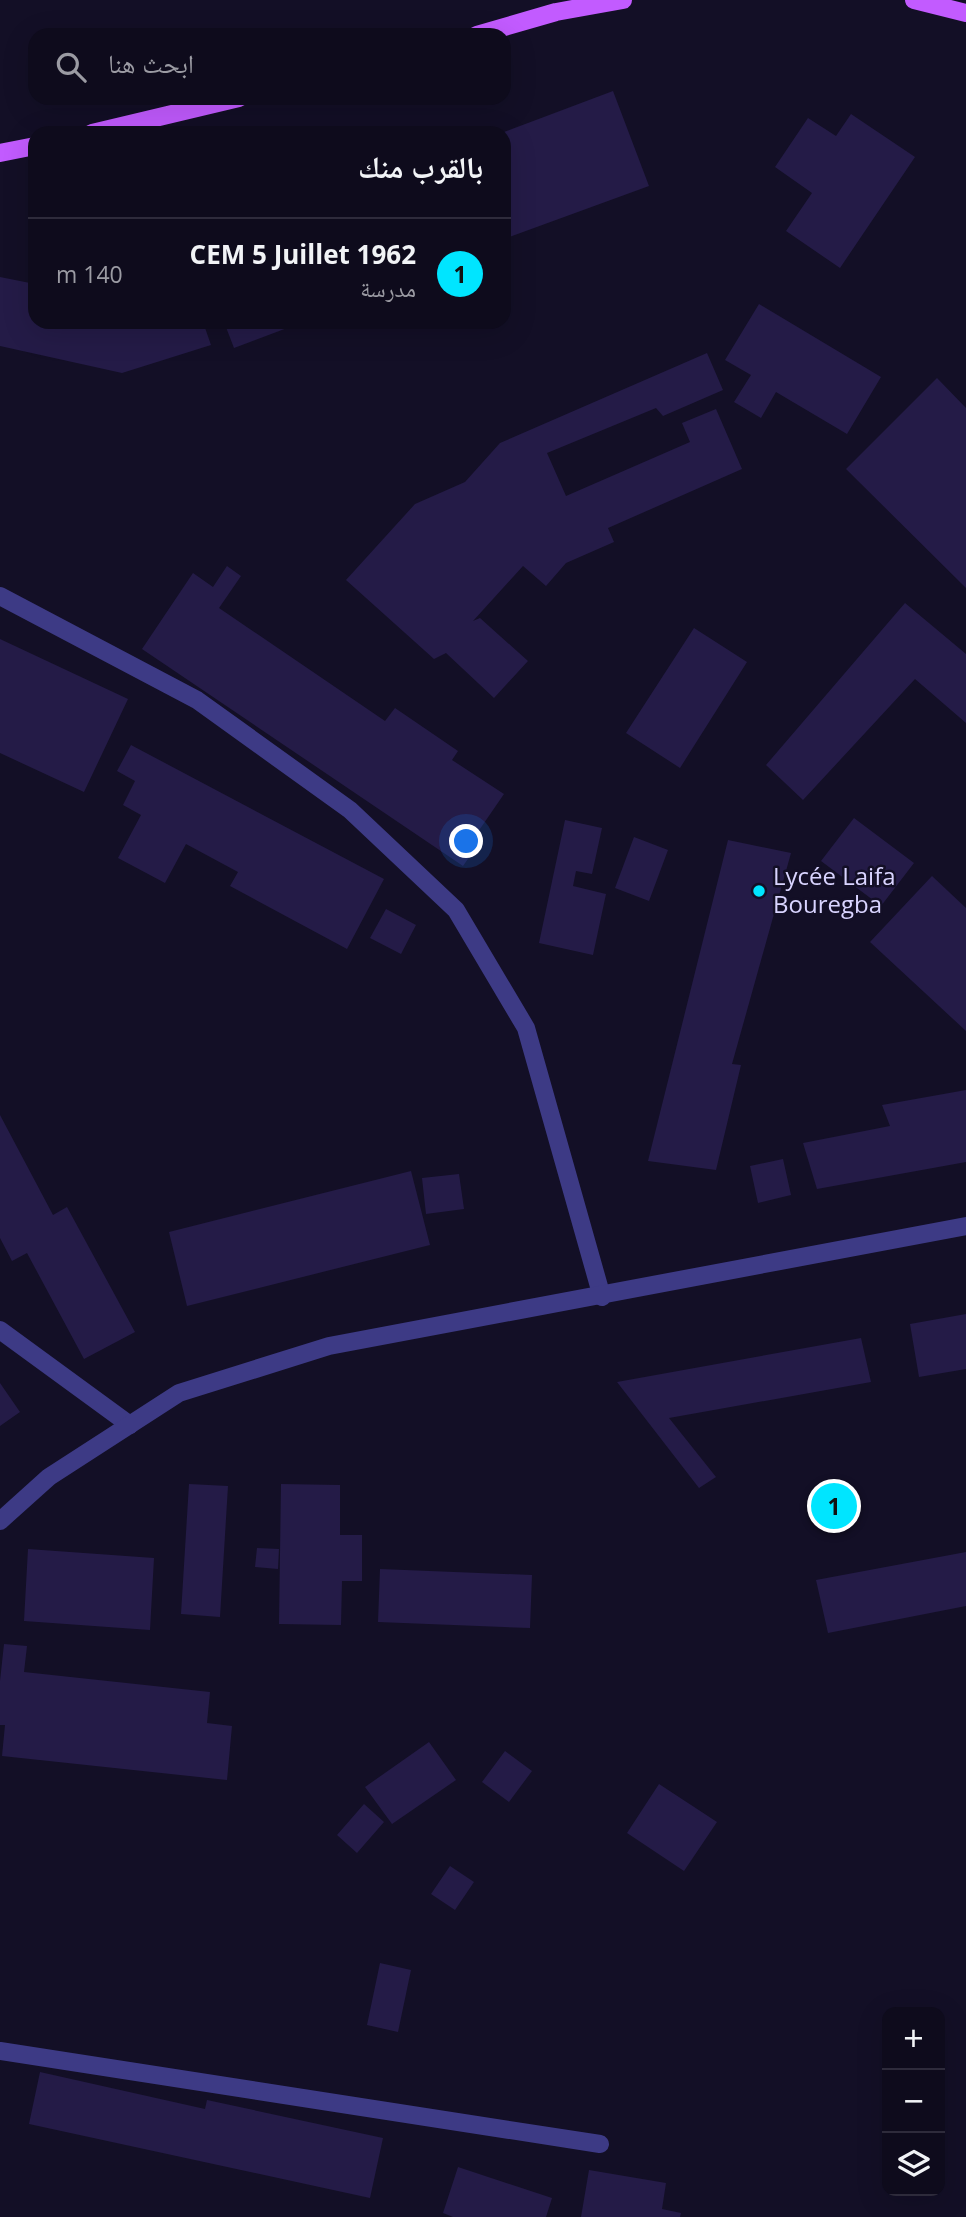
<!DOCTYPE html>
<html lang="ar">
<head>
<meta charset="utf-8">
<style>
	:root { --surface:#0e0b1c; --page:#171425; --text:#f1f3f6; --muted:#9b9ba3; --line:#2e2b3b; --accent:#00e5ff }
	body { margin:0; font-family:"Open Sans","Noto Naskh Arabic",sans-serif; background:var(--page); color:var(--text); direction:rtl }
	.controls { position:absolute; right:21px; bottom:21px; display:grid; overflow:hidden; border-radius:14px; box-shadow:0 7px 28px #0002 }
	.controls button { width:63px; height:63px; display:grid; place-items:center; padding:0; border:0; border-bottom:2px solid var(--line); background:var(--surface); color:var(--text); font:35px sans-serif }
	.you { position:absolute; left:467px; top:842px; width:24px; height:24px; margin:-18px; border:5px solid #fff; border-radius:50%; background:#1a73e8; box-shadow:0 0 0 10px #1a73e833 }
	.badge { display:grid; place-items:center; width:46px; height:46px; border-radius:50%; background:var(--accent); color:#111; font-size:23px; font-weight:700 }
	.pin { position:absolute; translate:-50% -50%; border:4px solid #fff; box-shadow:0 2px 7px #0006 }
	.list { margin:0; padding:0; list-style:none }
	h2 { display:flex; justify-content:space-between; align-items:center; height:91px; margin:0; padding:0 28px; font-size:30px }
	h2 small { font-size:23px; font-weight:400; color:var(--muted) }
	.list li { display:grid; grid-template-columns:46px 1fr auto; gap:21px; align-items:center; box-sizing:border-box; height:112px; padding:0 28px; border-top:2px solid var(--line) }
	.list b { display:block; font-size:26px; white-space:nowrap }
	.list p { margin:0; font-size:23px; white-space:nowrap; color:var(--muted) }
	.list em { font-size:23px; font-style:normal; color:var(--muted) }
	.icon { flex:none; width:38px; height:38px; fill:none; stroke:currentColor; stroke-width:2; stroke-linecap:round; stroke-linejoin:round }
	.map { position:relative; flex:none; width:966px; height:2217px; overflow:hidden; direction:ltr }
	.search { position:absolute; background:var(--surface); box-shadow:0 7px 28px #0002; left:28px; top:28px; width:483px; height:77px; display:flex; align-items:center; gap:18px; box-sizing:border-box; padding:0 24px; border-radius:21px; color:var(--muted); font-size:26px }
	.panel { position:absolute; background:var(--surface); box-shadow:0 7px 28px #0002; left:28px; top:126px; width:483px; height:203px; border-radius:21px; direction:rtl }
	.map>svg:first-child { display:block }
	.building { fill:#241b47 }
	.lines { fill:none; stroke-linecap:round; stroke-linejoin:round }
	.minor { stroke:#3d3a85; stroke-width:18 }
	.tertiary { stroke:#3d3a85; stroke-width:18 }
	.primary { stroke:#c25bff; stroke-width:18 }
	.poi-dot { fill:#00e5ff; stroke:#130f26; stroke-width:2.5 }
	.labels { text-anchor:middle; stroke-width:5; stroke-linejoin:round; paint-order:stroke }
	.poi-label { font-size:24px; fill:#d9d4ff; stroke:#130f26; text-anchor:start }
</style>
</head>
<body>
<div class="map">
<svg width="966" height="2217" viewBox="0 0 966 2217">
	<rect width="100%" height="100%" fill="#130f26"/>
	<!-- building -->
	<path class="building" d="M613 91 649 186 504 239V132Z
		M851 114 915 157 840 268 786 231 812 193 775 167 808 118 836 136Z
		M0 277 35 284V322H203L211 345 122 373 0 346Z
		M759 304 881 377 847 434 776 392 761 418 734 402 751 375 725 360Z
		M224 322H303L234 348Z
		M707 353 723 390 663 416 656 408 547 453 566 496 690 442 682 423 716 409 742 469 608 528 614 542 566 563 546 586 523 566 473 621 480 618 528 661 494 698 446 653 434 659 346 580 415 504 465 482 500 443Z
		M937 378 966 408V588L846 469Z
		M227 566 241 576 219 608 385 721 395 708 458 751 452 760 504 794 471 842 477 846 463 866 142 649 193 573 213 587Z
		M905 603 966 654V723L915 679 803 800 766 765Z
		M694 628 747 662 680 768 626 733Z
		M0 639 128 699 84 792 0 753Z
		M131 745 384 879 347 949 230 886 238 872 186 844 165 883 118 858 141 815 123 805 135 781 117 771Z
		M854 818 914 863 881 906 821 861Z
		M565 820 602 828 592 874 576 871 573 886 606 894 593 955 539 943Z
		M634 837 668 850 649 901 615 888Z
		M728 840 791 853 732 1064 741 1065 716 1170 648 1161Z
		M932 876 966 908V1031L870 942Z
		M386 909 416 925 401 954 370 938Z
		M966 1090V1162L817 1189 803 1143 890 1126 882 1105Z
		M0 1115 53 1215 67 1207 135 1332 84 1359 27 1253 12 1261 0 1238Z
		M783 1159 791 1195 758 1203 750 1166Z
		M411 1171 430 1245 187 1306 169 1232Z
		M459 1174 464 1209 426 1214 422 1178Z
		M966 1314V1369L919 1377 910 1324Z
		M861 1338 871 1382 669 1418 716 1477 699 1488 617 1382Z
		M0 1383 20 1412 0 1426Z
		M189 1484 228 1486 220 1617 181 1614Z
		M281 1484 340 1485V1535H362V1581H342L341 1625 279 1624Z
		M257 1548 279 1549 278 1569 255 1567Z
		M28 1549 154 1558 150 1630 24 1621Z
		M966 1552V1606L828 1633 816 1580Z
		M380 1569 532 1575 530 1628 378 1622Z
		M4 1644 27 1646 24 1672 210 1692 207 1723 232 1726 227 1780 2 1756 5 1725H0V1681Z
		M429 1742 456 1780 392 1824 365 1787Z
		M505 1751 532 1771 509 1802 482 1782Z
		M659 1784 717 1822 684 1871 627 1833Z
		M364 1804 384 1822 357 1853 337 1835Z
		M450 1866 474 1882 455 1910 431 1894Z
		M380 1963 411 1970 398 2032 367 2025Z
		M40 2072 205 2109 207 2100 383 2138 370 2198 29 2124Z
		M458 2167 552 2198 546 2217H453L443 2213Z
		M589 2170 666 2183 662 2209 681 2213 680 2217H581Z"/>
	<g class="lines">
		<!-- minor -->
		<path class="minor" d="M0 596 197 700 350 810 456 910 526 1028 602 1297
			M0 1330 130 1425
			M0 2051 600 2144"/>
		<!-- tertiary -->
		<path class="tertiary" d="M0 1521 49 1477 179 1393 329 1346 966 1226"/>
		<!-- primary -->
		<path class="primary" d="M914 0 966 13
			M477 35 556 12 623 0
			M92 133 239 98
			M0 153 35 146"/>
	</g>
	<!-- markers -->
	<circle class="poi-dot" cx="759" cy="891" r="7"/>
	<g class="labels">
		<!-- poi labels -->
		<g class="poi-label">
			<text x="773" y="885">Lycée Laifa<tspan x="773" dy="28">Bouregba</tspan></text>
		</g>
	</g>
</svg>
<div class="controls">
<button>+</button>
<button>−</button>
<button><svg class="icon" aria-label="layers" viewBox="0 0 24 24"><path d="M12 4l9 5-9 5-9-5zM3 14l9 5 9-5"/></svg></button>
</div>
<div class="you"></div>
<div class="pin badge" style="left:834px;top:1506px">1</div>
<div class="search"><svg class="icon" aria-label="search" viewBox="0 0 24 24"><circle cx="10" cy="10" r="6"/><path d="M15 15l6 6"/></svg>ابحث هنا</div>
<section class="panel">
<h2>بالقرب منك<small></small></h2>
<ul class="list">
<li><span class="badge">1</span><div><b>CEM 5 Juillet 1962</b><p>مدرسة</p></div><em>140 m</em></li>
</ul>
</section>
</div>
</body>
</html>
